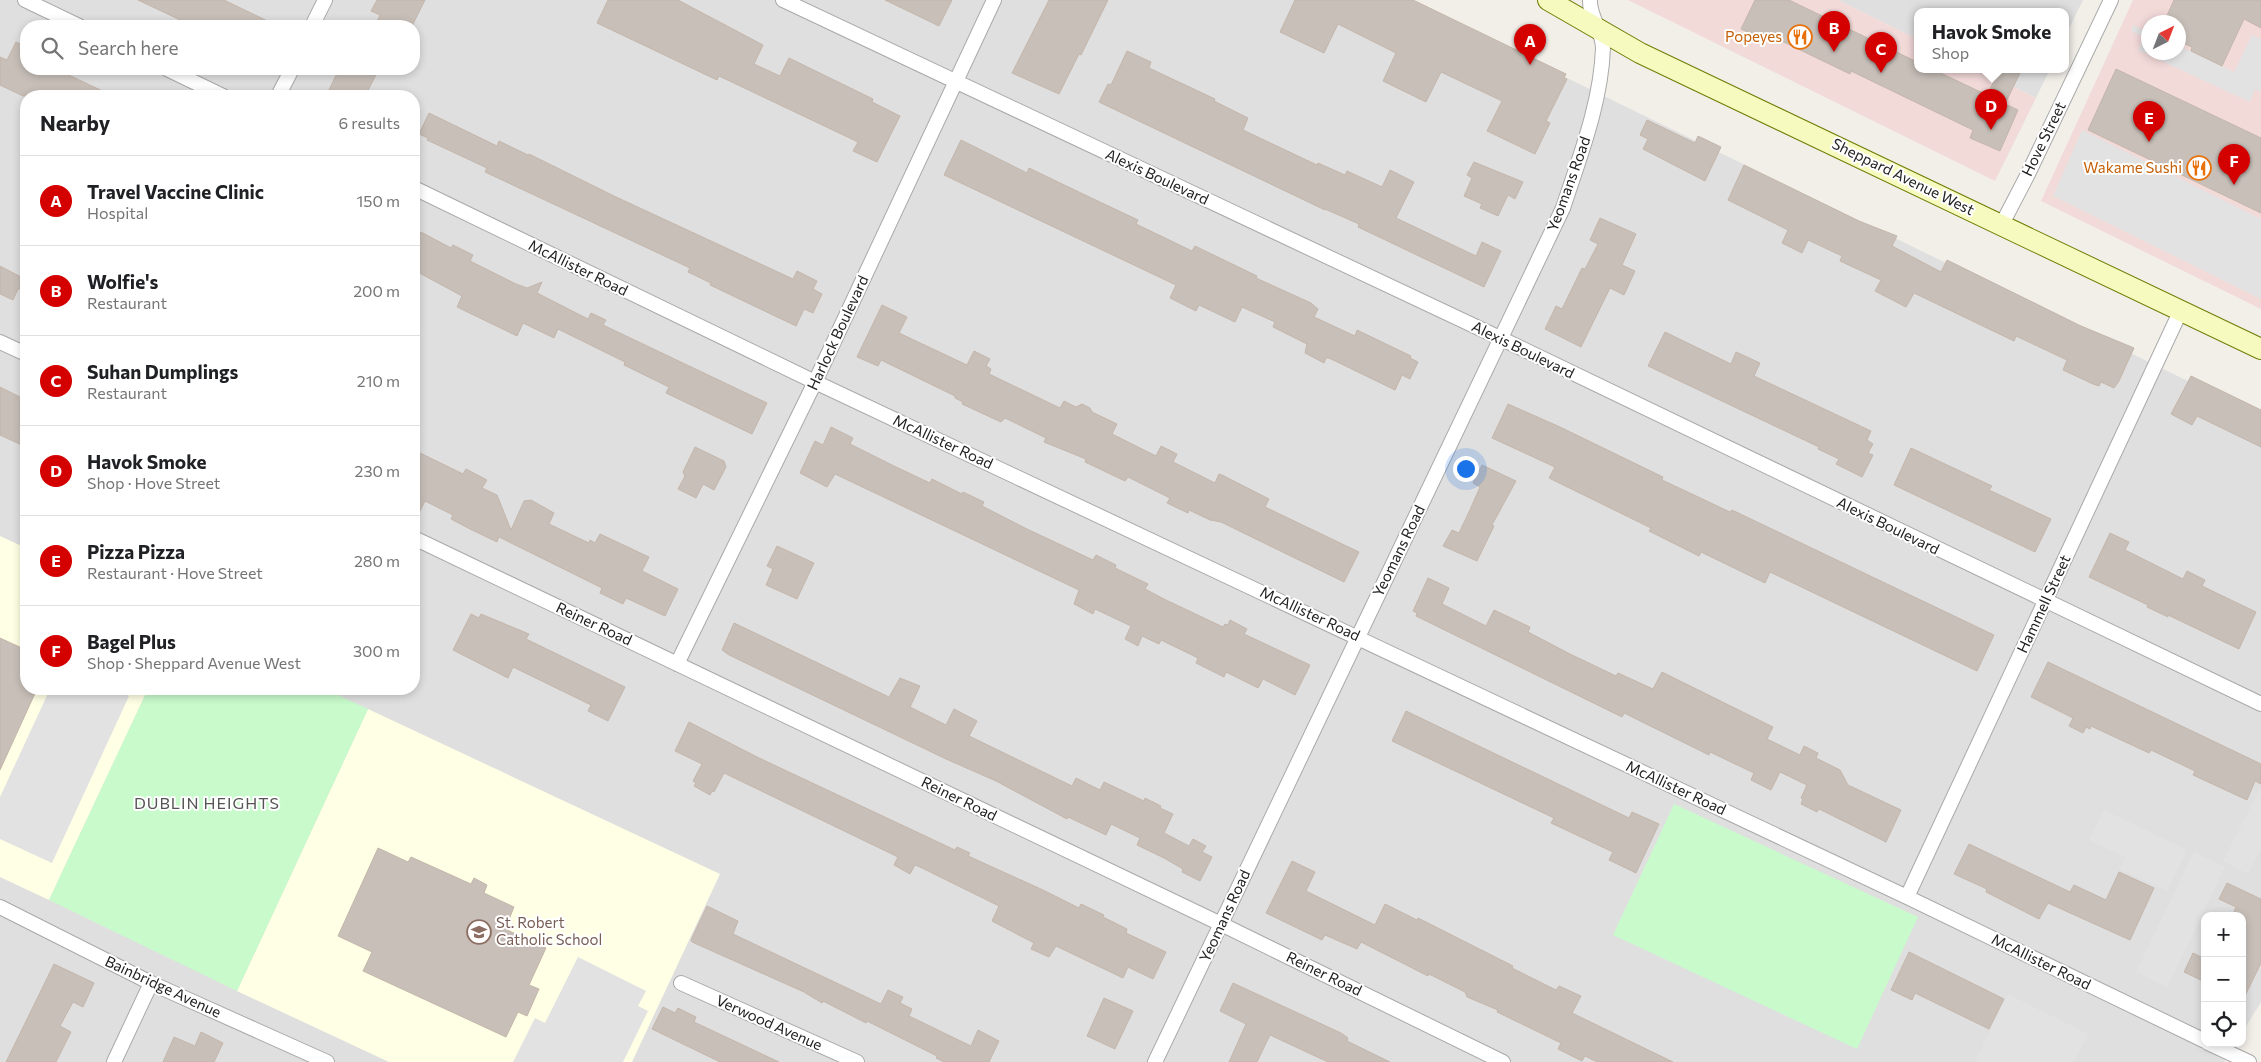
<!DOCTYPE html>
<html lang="en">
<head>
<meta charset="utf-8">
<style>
	:root { --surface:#fff; --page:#f6f6f6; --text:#202124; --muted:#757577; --line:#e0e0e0; --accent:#d40000 }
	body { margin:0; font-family:Commissioner,sans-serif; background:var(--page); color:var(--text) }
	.controls { position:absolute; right:15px; bottom:15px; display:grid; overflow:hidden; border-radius:10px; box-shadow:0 2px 8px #0003 }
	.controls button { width:45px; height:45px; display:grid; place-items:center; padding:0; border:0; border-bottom:1px solid var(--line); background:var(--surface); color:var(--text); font:25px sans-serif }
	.compass { position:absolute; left:2141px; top:15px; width:45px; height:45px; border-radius:50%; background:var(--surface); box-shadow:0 2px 8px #0003; rotate:42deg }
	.you { position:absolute; left:1465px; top:468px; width:18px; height:18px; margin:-12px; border:4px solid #fff; border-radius:50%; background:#1a73e8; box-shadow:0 0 0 8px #1a73e833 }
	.badge { display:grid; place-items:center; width:32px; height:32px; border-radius:50%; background:var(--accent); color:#fff; font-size:16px; font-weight:700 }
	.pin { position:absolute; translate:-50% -41px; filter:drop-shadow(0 1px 2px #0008) }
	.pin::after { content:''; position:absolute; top:26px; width:18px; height:15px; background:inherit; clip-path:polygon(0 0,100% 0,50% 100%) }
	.popup { position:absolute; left:1914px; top:8px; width:155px; height:65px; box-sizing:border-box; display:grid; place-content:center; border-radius:10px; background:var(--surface); filter:drop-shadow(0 1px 4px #0005); font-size:16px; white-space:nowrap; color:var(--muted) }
	.popup b { font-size:19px; color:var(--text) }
	.popup::after { content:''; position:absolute; left:50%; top:100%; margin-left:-10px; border:10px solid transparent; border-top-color:var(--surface) }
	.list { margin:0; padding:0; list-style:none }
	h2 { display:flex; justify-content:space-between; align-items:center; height:65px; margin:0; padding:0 20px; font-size:21px }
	h2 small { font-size:16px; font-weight:400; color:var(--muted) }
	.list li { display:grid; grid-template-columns:32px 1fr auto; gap:15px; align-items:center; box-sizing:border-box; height:90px; padding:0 20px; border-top:1px solid var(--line) }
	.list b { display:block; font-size:19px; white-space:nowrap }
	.list p { margin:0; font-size:16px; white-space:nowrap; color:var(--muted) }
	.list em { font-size:16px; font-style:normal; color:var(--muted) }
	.icon { flex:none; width:28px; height:28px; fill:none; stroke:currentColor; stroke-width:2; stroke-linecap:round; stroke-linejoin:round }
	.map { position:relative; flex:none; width:2261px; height:1062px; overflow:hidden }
	.search { position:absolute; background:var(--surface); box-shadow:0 2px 8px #0003; left:20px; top:20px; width:400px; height:55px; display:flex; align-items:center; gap:12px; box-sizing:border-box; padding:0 18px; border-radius:20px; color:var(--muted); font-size:19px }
	.panel { position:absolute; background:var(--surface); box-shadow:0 2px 8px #0003; left:20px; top:90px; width:400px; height:605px; border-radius:20px }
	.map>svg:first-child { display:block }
	.residential { fill:#e0dfdf; fill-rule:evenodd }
	.commercial { fill:#f2dad9; fill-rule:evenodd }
	.education { fill:#ffffe5 }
	.park { fill:#c8facc }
	.parking { fill:#e2e2e2 }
	.building { fill:#c7bfb8; stroke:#c4b6ab }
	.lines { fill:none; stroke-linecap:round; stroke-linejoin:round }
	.street-casing { stroke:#a9a9a9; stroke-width:16 }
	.secondary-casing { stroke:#707d05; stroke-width:22 }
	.street { stroke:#fff; stroke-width:14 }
	.secondary { stroke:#f7fabf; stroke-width:20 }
	.labels { text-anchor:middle; stroke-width:4; stroke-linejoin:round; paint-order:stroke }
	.food-label { font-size:15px; fill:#c56008; stroke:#fff; text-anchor:end }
	.street-label { font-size:15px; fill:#222; stroke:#fff }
	.education-label { font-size:15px; fill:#785e54; stroke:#fff; text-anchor:start }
	.neighbourhood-label { font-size:16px; letter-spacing:1px; fill:#555; stroke:#fff }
</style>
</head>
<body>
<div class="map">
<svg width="2261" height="1062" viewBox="0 0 2261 1062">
	<rect width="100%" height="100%" fill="#f2efe9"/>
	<!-- residential -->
	<path class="residential" d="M0 0H1407L2192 383 2261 414V1002L2242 1033V916H2205V1043H2236L2224 1062H0ZM26 26H414V69H26ZM26 96H414V689H26Z
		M1838 0H2083L2065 37V11H1917V39Z
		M1977 69H2050L2036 98Z"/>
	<!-- commercial -->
	<path class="commercial" d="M1628 0H1838L1917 39V69H1977L2036 98 1995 181Z
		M2133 0H2261V309L2041 201ZM2148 22H2178V52H2148Z"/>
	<!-- education -->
	<path class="education" d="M0 536 26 548V689H148L49 900 0 877Z
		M368 709 720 874 632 1062H389L237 991Z"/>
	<!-- park -->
	<path class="park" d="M148 689H325L368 709 237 991 49 900Z
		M1674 804 1918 917 1857 1049 1613 935Z"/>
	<!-- parking -->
	<path class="parking" d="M2133 25 2148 32V52H2178L2179 46 2234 72 2252 35 2261 39V92L2255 89 2250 102 2138 50 2144 37 2131 31Z
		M2082 130 2261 219V299L2053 196Z
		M50 689H113L129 696 52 863 0 839V797Z
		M2261 787V848L2248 874 2223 861Z
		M2104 810 2187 850 2167 891 2120 869 2125 857 2089 840Z
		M2194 852 2225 867 2167 987 2136 972Z
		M578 957 646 991 638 1006 648 1011 623 1062H513L535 1018 545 1023Z
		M2008 994 2088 1034 2074 1062H1975Z"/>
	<!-- building -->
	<path class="building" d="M138 0H224L278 26H193Z
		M377 0H425L412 26H375L380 15 371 11Z
		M608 0H678L763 45 754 64 780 76 789 58 873 99 872 102 900 116 877 162 853 151 858 142 719 76 717 80 597 23Z
		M885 0H952L939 26Z
		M1049 0H1108L1081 55 1079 54 1059 94 1012 73Z
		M1295 0H1413L1566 74 1564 78 1567 79 1546 121 1550 123 1535 154 1487 131 1502 101 1441 72 1426 102 1383 81 1396 53 1338 24 1324 53 1280 32Z
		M1755 0H1789L1917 62V69H1932L1987 95 2000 69H2022L2005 104 2018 110 2000 151 1970 138 1973 130 1851 71 1850 74 1767 34 1764 40 1741 29Z
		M2174 0H2261V28L2244 19 2222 66 2191 51 2192 47 2178 41V22H2164Z
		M16 42 26 47V69H56L113 96H23L0 85V57L7 60Z
		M1127 51 1151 62 1149 68 1215 99 1214 101 1248 118 1243 130 1317 165 1318 163 1345 175 1347 171 1382 187 1390 170 1414 182 1396 218 1476 256 1482 242 1501 251 1484 287 1358 227 1359 224 1325 209V210L1099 102 1108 84 1111 85Z
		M339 69H379L365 96H336L328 92Z
		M2116 69 2261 138V213L2088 130Z
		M429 113 497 146 499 141 528 155 529 154 614 196 793 279 797 271 817 281 813 289 822 294 813 313 804 309 796 326 710 285 711 283 688 272 690 268 485 172 487 168 427 140 428 138 419 134Z
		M1647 120 1695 143 1698 136 1721 147 1705 181 1643 149 1648 139 1640 135Z
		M961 140 1027 173 1029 168 1083 194 1138 220 1136 224 1192 251 1195 246 1257 276 1256 278 1311 303 1318 309 1314 317 1355 336 1357 330 1411 356 1410 358 1418 362 1410 379 1402 375 1395 390 1329 358H1326L1324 363 1305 353 1307 344 1273 327 1275 322 1242 307 1235 322 1199 305 1196 311 1170 298 1176 285 944 175Z
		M1474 162 1523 182 1515 199 1508 195 1498 216 1480 208 1482 204 1464 196 1472 178 1467 175Z
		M1744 165 1859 221 1897 236 1892 246 1941 272 1947 260 2081 326 2134 348 2119 381 2114 388 2101 382 2099 386 2093 384 2063 370 2067 360 2016 336 2014 341 1914 293 1906 307 1875 291 1881 280 1840 261 1842 256 1808 240 1802 253 1782 243 1788 230 1728 200Z
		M1600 218 1636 234 1622 265 1635 271 1624 295 1610 288 1581 347 1545 329 1556 306 1562 309 1582 268 1585 269 1598 244 1590 240Z
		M421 232 451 248 453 245 473 255 470 261 516 284 527 288 542 282 537 293 588 319 591 313 606 320 603 325 767 403 752 434 666 393 669 387 624 365 625 362 558 329 554 338 523 323 517 336 457 307 462 296 414 270V244Z
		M0 266 23 278 21 282 24 288 18 289 13 300 0 294Z
		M882 305 907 317 899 333 967 365 974 351 990 359 986 366 991 369 989 374 1060 408 1064 401 1076 407 1082 404 1090 408 1092 412 1117 424 1112 434 1156 456 1161 446 1177 454 1173 462 1215 483 1219 474 1222 475 1269 499 1265 507 1359 552 1344 582 1221 522 1210 520 1189 510 1188 513 1167 503 1170 498 1128 477 1125 481 1085 462 1086 459 1044 442 1046 438 1005 418 1001 422 962 404 963 402 955 398V396L881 360 878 366 857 357Z
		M1665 332 1731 364 1736 352 1760 363 1754 376 1871 431 1867 440 1873 444 1868 453 1873 455 1862 477 1836 464 1839 459 1818 449 1819 447 1648 366Z
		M2191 376 2261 410V447L2197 416 2192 425 2171 414Z
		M0 387 26 400V447L0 435Z
		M1508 404 1560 427 1663 477 1662 480 1694 495 1730 512 1732 510 1994 635 1977 671 1770 572 1765 583 1701 552 1699 556 1649 531 1651 528 1549 478 1555 467 1492 438Z
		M831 427 853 438 850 444 894 466 930 483 932 479 962 494 963 492 984 502 982 506 1027 529 1093 560 1096 555 1116 565 1115 568 1148 584 1145 589 1166 600 1223 627 1225 624 1228 625 1230 620 1247 629 1244 634 1310 665 1295 695 1263 679 1258 688 1226 672 1224 677 1196 663 1198 658 1161 640 1159 644 1142 636 1138 646 1125 639 1131 626 1095 609 1093 614 1074 604 1079 590 835 474 827 487 800 473 815 441 823 445Z
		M695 447 724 461 726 467 714 490 703 484 696 498 678 489 685 476 683 472Z
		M1911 448 1992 486 1989 490 2051 519 2035 552 1894 485Z
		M414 450 463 474 466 469 487 480 482 488 497 495 511 530 524 501 531 500 554 513 549 524 589 543 590 540 595 543 600 534 649 557 642 571 678 589 665 616 626 598 623 604 600 593 602 588 499 537 497 542 470 529 451 519 453 515 425 501 414 523Z
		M1482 465 1516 481 1492 525 1494 526 1477 561 1443 546 1452 530 1459 533 1469 512 1480 487 1473 483Z
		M2110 533 2129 542 2125 550 2183 579 2187 571 2205 580 2202 586 2256 612 2239 649 2168 615V617L2147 607 2148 605 2089 577Z
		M777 546 814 563 797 599 766 585 773 569 767 566Z
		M1428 578 1449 588 1442 604 1486 626 1494 610 1530 627 1528 632 1570 654 1616 676 1618 673 1653 689 1662 672 1773 727 1767 739 1800 755 1804 746 1818 753 1816 758 1840 770 1848 785 1901 810 1886 842 1819 809 1817 812 1801 804 1803 799 1801 798 1807 785 1780 772 1771 790 1751 780 1754 773 1710 752 1709 755 1624 713 1622 717 1416 616 1417 613 1413 611Z
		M471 614 479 618 481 614 529 634 526 639 625 687 608 721 588 711 591 705 513 667 508 678 453 650Z
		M734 623 889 697 900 678 920 686 910 707 946 725 954 709 977 721 969 736 1072 786 1076 778 1100 790 1104 782 1144 801 1145 798 1161 806 1160 808 1173 814 1164 833 1189 846 1193 839 1206 846 1202 852 1212 857 1200 881 1182 872 1183 869 1164 858 1137 845 1140 838 1111 824 1106 835 1068 817 1067 819 996 781 946 759 729 655 722 650Z
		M0 638 26 650V689H37L0 770Z
		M2048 662 2261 764V784L2255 781 2247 800 2193 775 2195 771 2151 750 2149 753 2091 726 2090 729 2086 727 2083 733 2069 726 2073 718 2031 697Z
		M1406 711 1629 818 1632 812 1659 824 1636 873 1609 860 1613 852 1551 823 1554 818 1392 741Z
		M689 722 757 757 955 850 957 847 970 853 968 856 1043 890 1079 908 1081 904 1104 915 1103 917 1127 929 1126 933 1166 952 1153 979 1128 967 1123 978 1056 946 1049 957 1031 949 1034 943 992 921 999 906 922 868 915 865 910 874 894 865 898 857 724 773 714 792 712 791 710 795 694 786 696 783 693 781 702 764 675 751Z
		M1969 844 2070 892 2074 885 2106 900 2119 872 2154 888 2130 940 2048 903 2039 919 1986 892 1987 889 1954 874Z
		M378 848 408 862 411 857 471 884 474 878 487 885 484 893 514 907 505 929 546 948 529 985 539 989 527 1016 518 1012 506 1037 363 971 372 952 338 936Z
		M1292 861 1315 872 1306 891 1375 925 1385 904 1417 920 1418 918 1513 966 1512 968 1556 990 1559 986 1581 996 1572 1013 1673 1062H1597L1585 1056 1582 1061 1558 1049 1561 1043 1497 1012 1498 1010 1467 997 1465 992 1429 974 1428 976 1361 942 1357 949 1325 935 1322 940 1266 913Z
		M2227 883 2261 899V963L2242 1002V916H2232L2236 907 2219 899Z
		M707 906 738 921 733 934 881 1004 888 990 903 997 900 1003 912 1009 909 1016 971 1046 978 1030 999 1041 989 1062H944L936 1058 937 1056 867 1021 866 1023 823 1001 822 1003 804 992 692 942 691 940Z
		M1909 952 2004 999 1989 1029 1915 993 1912 1000 1891 990Z
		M2193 953 2205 959V982L2184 972Z
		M54 964 94 983 83 1007 73 1002 60 1026 71 1032 56 1062H6Z
		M1233 983 1341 1033 1348 1038 1347 1041 1390 1062H1328L1270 1035 1257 1062H1229L1246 1024 1220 1011Z
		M1104 998 1133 1011 1115 1049 1087 1036Z
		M663 1007 675 1013 678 1008 696 1017 694 1022 779 1062H720L652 1029Z
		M201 1032 223 1043 214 1062H163L174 1037 195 1046Z"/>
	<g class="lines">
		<!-- street casing -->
		<g class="street-casing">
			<path id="street" d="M25 0 79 26
				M783 0 1502 339 2261 704
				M312 26 325 0
				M167 69 223 96
				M278 96 292 69
				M414 188 815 382 1907 897 2205 1041
				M2002 224 2028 174 2111 0
				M0 342 26 354
				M414 538 1221 924 1503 1062
				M677 664 815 382 994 0
				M1907 897 2181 310
				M0 907 151 983 327 1062
				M681 983 857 1062
				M2208 1043 2249 1062
				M114 1062 151 983
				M1155 1062 1563 208C1580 156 1601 103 1603 48 1603 32 1589 16 1590 0"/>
		</g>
		<!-- secondary casing -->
		<g class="secondary-casing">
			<path id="secondary" d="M1548 0 1640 53 2261 349"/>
		</g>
		<!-- street -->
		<use href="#street" class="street"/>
		<!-- secondary -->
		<use href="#secondary" class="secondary"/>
	</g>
	<!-- icons -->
	<defs>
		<g id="restaurant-ring" transform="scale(1.25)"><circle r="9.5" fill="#fff" stroke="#e8710a" stroke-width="1.5"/><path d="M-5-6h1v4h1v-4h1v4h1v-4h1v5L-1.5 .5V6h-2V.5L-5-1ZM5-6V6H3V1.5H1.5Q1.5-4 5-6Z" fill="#e8710a"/></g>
		<g id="school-ring" transform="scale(1.25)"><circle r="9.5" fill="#fff" stroke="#8d6e63" stroke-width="1.5"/><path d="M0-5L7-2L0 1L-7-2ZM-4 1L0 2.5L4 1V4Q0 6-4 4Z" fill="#8d6e63"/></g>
	</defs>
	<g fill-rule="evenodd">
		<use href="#restaurant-ring" x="1800" y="37"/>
		<use href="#restaurant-ring" x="2199" y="168"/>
		<use href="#school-ring" x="479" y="932"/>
	</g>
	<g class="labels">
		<!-- food labels -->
		<g class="food-label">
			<text x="1782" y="42">Popeyes</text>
			<text x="2182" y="173">Wakame Sushi</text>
		</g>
		<!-- street labels -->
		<g class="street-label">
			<text transform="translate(2044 139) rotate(-64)" y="5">Hove Street</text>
			<text transform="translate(1157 177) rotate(25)" y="5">Alexis Boulevard</text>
			<text transform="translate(1903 177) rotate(26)" y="5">Sheppard Avenue West</text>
			<text transform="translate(1569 184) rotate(-70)" y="5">Yeomans Road</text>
			<text transform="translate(578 268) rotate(26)" y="5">McAllister Road</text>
			<text transform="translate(838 333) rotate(-65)" y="5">Harlock Boulevard</text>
			<text transform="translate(1523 350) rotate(26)" y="5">Alexis Boulevard</text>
			<text transform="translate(943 442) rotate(25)" y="5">McAllister Road</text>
			<text transform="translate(1888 526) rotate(26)" y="5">Alexis Boulevard</text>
			<text transform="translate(1399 551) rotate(-64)" y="5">Yeomans Road</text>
			<text transform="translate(2044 604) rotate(-65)" y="5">Hammell Street</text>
			<text transform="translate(1310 614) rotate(25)" y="5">McAllister Road</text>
			<text transform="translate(594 624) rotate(25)" y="5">Reiner Road</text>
			<text transform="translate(1676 788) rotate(25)" y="5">McAllister Road</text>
			<text transform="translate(959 799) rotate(26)" y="5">Reiner Road</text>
			<text transform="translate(1225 916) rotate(-65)" y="5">Yeomans Road</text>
			<text transform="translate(2041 962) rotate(26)" y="5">McAllister Road</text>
			<text transform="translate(1324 974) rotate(26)" y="5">Reiner Road</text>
			<text transform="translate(163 987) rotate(25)" y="5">Bainbridge Avenue</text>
			<text transform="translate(769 1023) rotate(24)" y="5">Verwood Avenue</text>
		</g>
		<!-- education labels -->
		<g class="education-label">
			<text x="496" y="928">St. Robert<tspan x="496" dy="17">Catholic School</tspan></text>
		</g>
		<!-- neighbourhood labels -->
		<g class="neighbourhood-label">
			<text x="207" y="809">DUBLIN HEIGHTS</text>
		</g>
	</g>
</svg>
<div class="controls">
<button>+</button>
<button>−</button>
<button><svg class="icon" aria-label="locate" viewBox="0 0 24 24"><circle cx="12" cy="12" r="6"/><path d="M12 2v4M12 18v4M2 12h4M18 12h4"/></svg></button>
</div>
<svg class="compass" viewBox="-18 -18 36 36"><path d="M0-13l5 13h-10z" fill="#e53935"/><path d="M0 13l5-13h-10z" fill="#757577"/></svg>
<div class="you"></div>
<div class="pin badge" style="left:1530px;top:65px">A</div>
<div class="pin badge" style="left:1834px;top:52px">B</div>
<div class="pin badge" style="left:1881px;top:73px">C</div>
<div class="pin badge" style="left:1991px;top:130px">D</div>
<div class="popup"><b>Havok Smoke</b>Shop</div>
<div class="pin badge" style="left:2149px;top:142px">E</div>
<div class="pin badge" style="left:2234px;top:185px">F</div>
<div class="search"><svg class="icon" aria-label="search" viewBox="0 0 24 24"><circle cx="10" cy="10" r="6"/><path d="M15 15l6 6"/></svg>Search here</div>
<section class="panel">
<h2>Nearby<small>6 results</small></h2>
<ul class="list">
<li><span class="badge">A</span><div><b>Travel Vaccine Clinic</b><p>Hospital</p></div><em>150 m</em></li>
<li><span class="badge">B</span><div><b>Wolfie's</b><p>Restaurant</p></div><em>200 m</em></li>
<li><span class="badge">C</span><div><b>Suhan Dumplings</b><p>Restaurant</p></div><em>210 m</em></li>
<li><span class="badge">D</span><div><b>Havok Smoke</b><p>Shop · Hove Street</p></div><em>230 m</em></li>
<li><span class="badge">E</span><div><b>Pizza Pizza</b><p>Restaurant · Hove Street</p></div><em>280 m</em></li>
<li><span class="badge">F</span><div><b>Bagel Plus</b><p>Shop · Sheppard Avenue West</p></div><em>300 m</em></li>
</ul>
</section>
</div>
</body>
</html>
